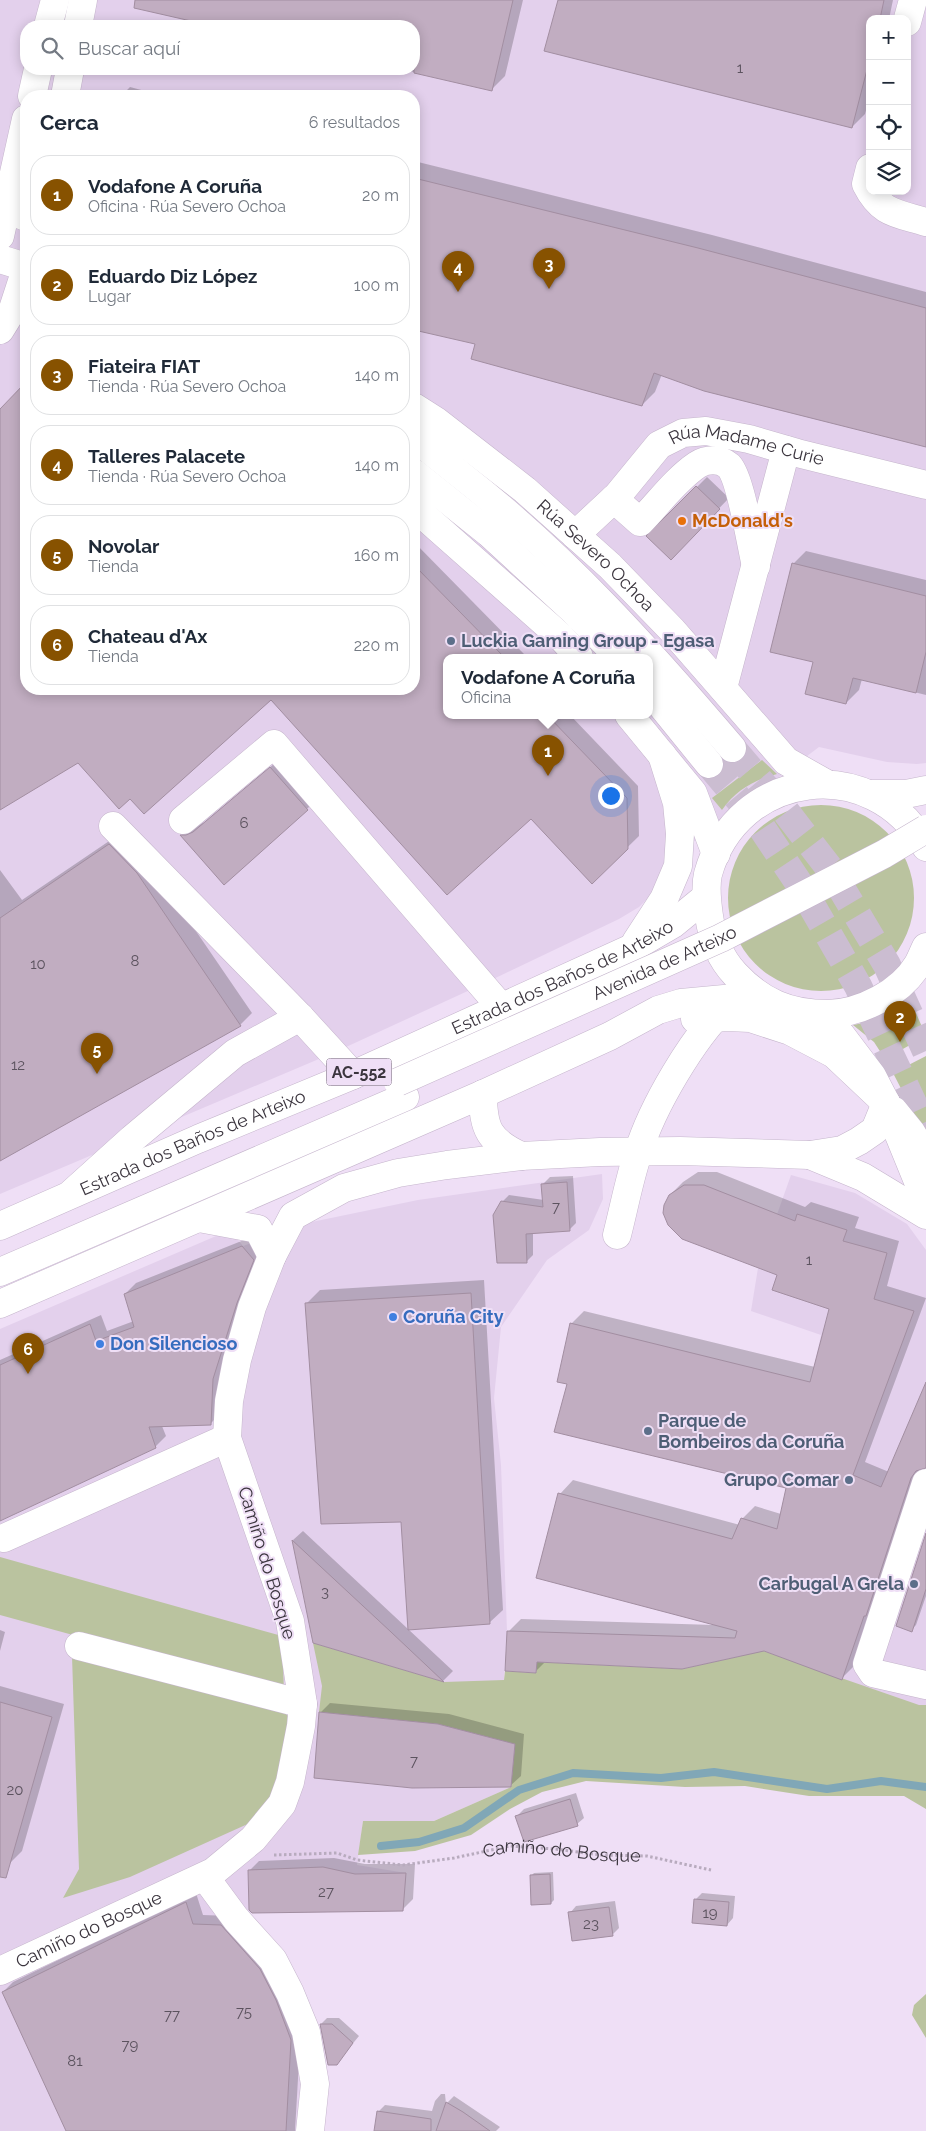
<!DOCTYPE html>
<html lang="es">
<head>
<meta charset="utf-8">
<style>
	:root { --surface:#fff; --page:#f6f6f7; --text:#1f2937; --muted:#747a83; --line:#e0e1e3; --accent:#875200 }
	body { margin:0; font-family:Raleway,sans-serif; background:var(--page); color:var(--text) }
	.controls { position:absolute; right:15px; top:15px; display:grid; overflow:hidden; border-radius:10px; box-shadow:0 2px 12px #0003 }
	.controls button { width:45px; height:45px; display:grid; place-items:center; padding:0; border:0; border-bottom:1px solid var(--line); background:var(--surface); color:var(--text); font:25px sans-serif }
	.you { position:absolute; left:610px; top:795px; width:18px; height:18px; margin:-12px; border:4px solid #fff; border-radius:50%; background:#1a73e8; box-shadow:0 0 0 8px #1a73e833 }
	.badge { display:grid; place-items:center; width:32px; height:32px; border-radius:50%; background:var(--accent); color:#fff; font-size:16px; font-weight:700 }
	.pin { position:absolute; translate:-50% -41px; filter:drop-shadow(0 1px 2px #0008) }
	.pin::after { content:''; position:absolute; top:26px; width:18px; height:15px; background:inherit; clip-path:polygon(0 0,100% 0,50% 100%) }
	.popup { position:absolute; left:443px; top:654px; width:210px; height:65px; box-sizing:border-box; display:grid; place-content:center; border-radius:10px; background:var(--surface); filter:drop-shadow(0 1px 4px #0005); font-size:16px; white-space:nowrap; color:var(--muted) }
	.popup b { font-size:19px; color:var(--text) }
	.popup::after { content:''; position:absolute; left:50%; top:100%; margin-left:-10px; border:10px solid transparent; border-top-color:var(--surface) }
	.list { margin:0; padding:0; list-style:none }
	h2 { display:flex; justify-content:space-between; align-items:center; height:65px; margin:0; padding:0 20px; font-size:21px }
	h2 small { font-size:16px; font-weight:400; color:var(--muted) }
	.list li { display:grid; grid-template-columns:32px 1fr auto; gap:15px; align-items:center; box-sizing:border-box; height:80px; margin:0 10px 10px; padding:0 10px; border:1px solid var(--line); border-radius:20px }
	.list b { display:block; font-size:19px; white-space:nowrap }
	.list p { margin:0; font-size:16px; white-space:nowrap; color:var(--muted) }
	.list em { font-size:16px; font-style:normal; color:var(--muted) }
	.icon { flex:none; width:28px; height:28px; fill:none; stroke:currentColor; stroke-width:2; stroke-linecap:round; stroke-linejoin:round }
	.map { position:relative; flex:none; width:926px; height:2131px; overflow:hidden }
	.search { position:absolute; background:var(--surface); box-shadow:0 2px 12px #0003; left:20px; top:20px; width:400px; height:55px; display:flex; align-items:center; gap:12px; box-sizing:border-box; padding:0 18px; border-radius:20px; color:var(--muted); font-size:19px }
	.panel { position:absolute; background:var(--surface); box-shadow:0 2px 12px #0003; left:20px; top:90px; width:400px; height:605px; border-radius:20px }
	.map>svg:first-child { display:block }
	.built { fill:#e3d0ec; fill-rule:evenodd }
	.green { fill:#bac39f }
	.shadow { fill:#0003 }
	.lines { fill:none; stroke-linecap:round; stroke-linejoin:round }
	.stream { stroke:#80a7b7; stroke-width:8 }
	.building { fill:#c1adc1; stroke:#a28ea1 }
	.major-tunnel { stroke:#cbbdd1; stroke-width:28; stroke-dasharray:28 14; stroke-linecap:butt }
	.minor-casing { stroke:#c5b5cc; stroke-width:29 }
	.major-casing { stroke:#c5b5cc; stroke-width:29 }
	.path { stroke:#b8abbe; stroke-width:3; stroke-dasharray:2.5 2.5; stroke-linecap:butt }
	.minor { stroke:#fff; stroke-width:28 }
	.major { stroke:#fff; stroke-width:28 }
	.major-bridge-casing { stroke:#c5b5cc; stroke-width:29; stroke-linecap:butt }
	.major-bridge { stroke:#fff; stroke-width:28 }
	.food-dot { fill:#e8710a; stroke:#efdff6; stroke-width:2 }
	.service-dot { fill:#5c6f8a; stroke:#efdff6; stroke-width:2 }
	.shop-dot { fill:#3f7fe0; stroke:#efdff6; stroke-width:2 }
	.labels { text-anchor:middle; stroke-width:4; stroke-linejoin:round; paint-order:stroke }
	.number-label { font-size:15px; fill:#5c535f }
	.shield { fill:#efdff6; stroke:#716875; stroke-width:1 }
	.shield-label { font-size:16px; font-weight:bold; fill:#3b353e }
	.street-label { font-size:18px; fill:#3b353e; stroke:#efdff6 }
	.food-label { font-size:18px; font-weight:bold; fill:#c56008; stroke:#efdff6; text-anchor:start }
	.service-label { font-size:18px; font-weight:bold; fill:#4e5e75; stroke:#efdff6; text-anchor:start }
	.shop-label { font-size:18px; font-weight:bold; fill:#366cbe; stroke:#efdff6; text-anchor:start }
</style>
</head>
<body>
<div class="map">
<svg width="926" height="2131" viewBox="0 0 926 2131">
	<rect width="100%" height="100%" fill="#efdff6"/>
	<!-- built -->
	<path class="built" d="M0 0H926V763L917 764 887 762 819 747 664 864 654 889 648 898 639 907 619 919 483 984 333 1053 0 1194ZM870 19H907V191H870ZM26 26H414V69H26ZM26 96H414V689H26ZM447 657H649V715H447Z
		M602 1174 603 1199 589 1230 547 1260 501 1327 494 1398 501 1465 507 1631 504 1680 682 1669 741 1656 735 1641 777 1529 821 1335 751 1311 758 1268 791 1175 855 1193 907 1224 926 1250V1771L749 1766 511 1787 434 1821H363L357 1865 406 1873 403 1911 250 1913 299 1988 324 2131H0V1329L230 1230 243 1246 302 1224 418 1200Z"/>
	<!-- green -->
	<path class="green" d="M762 760 777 774C754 780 736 790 722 810L712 798Z
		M728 898a93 93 0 1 1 186 0a93 93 0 1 1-186 0Z
		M909 997 926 1036 885 1059 874 1042 853 1025C876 1021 892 1012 909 997Z
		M926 1056V1137L893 1073Z
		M0 1557 282 1636 284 1693 0 1615Z
		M735 1641 919 1705H926V1809L904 1796H809L745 1786 685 1787 586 1781 542 1792 510 1809 471 1835 415 1851 358 1855 363 1821H434L511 1787 515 1744 438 1724 319 1712 322 1686 313 1643 444 1682 504 1680 505 1671 536 1673 537 1662 682 1669 741 1656Z
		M72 1656 280 1708 289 1717 283 1774 259 1819 130 1877 63 1898 79 1869Z
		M926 1994V2038L912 2015 914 2005Z"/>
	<!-- shadow -->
	<path class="shadow" d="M172 0H523L505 76 491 90 401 69H414V26H218L168 15Z
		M559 0H893L889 19H870V96L865 114 852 127Z
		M130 87 164 96H121Z
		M414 161 712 235 926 292V446L662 374 655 392 642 405 476 343 414 328Z
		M26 384V689H414V542L524 654 521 657H447V715H570L638 786 639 836 592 882 531 818 271 698 130 797 78 761 0 809V411Z
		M707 477 729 498 681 548 648 536Z
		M806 551 926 580V695L862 679 859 690 846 703 814 662 793 564Z
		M281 758 318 799 224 883 181 835 191 825 197 826 205 822Z
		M121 833 148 861 252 1013 240 1025 0 1160V870L22 900Z
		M698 1172H717L805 1207 811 1202 859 1217 855 1228 899 1241 887 1286 926 1298 865 1462 889 1472 926 1385V1456L879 1602 855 1665 842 1678 764 1650 546 1661 535 1672 508 1632 521 1619 714 1625 560 1494 573 1480 740 1525 742 1519 755 1506 781 1514 788 1487 568 1383 571 1324 584 1311 815 1367 830 1308 778 1275 670 1195 683 1182Z
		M573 1176 576 1223 570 1229 533 1232V1255L526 1262 502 1202 509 1195 544 1200 543 1184 550 1177Z
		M254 1236 264 1249 221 1413 210 1424 162 1426 166 1436 155 1447 0 1519V1360L101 1315 107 1331 134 1321 125 1294 136 1283Z
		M484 1280 503 1610 489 1623 403 1520 307 1303 320 1290Z
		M303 1531 453 1671 443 1681 314 1642 293 1540Z
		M926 1537V1596L916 1625 911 1630Z
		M0 1630 5 1632 0 1651Z
		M0 1686 64 1704 22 1851 9 1864 0 1862Z
		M330 1703 449 1714 524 1734 521 1776 510 1786 320 1713Z
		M576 1793 584 1818 577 1824 517 1816 524 1809Z
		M334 1858 365 1864H415L413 1899 403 1909 249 1871 259 1861Z
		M553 1872 554 1900 551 1903 531 1876 534 1873Z
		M196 1893 203 1915 231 1916 301 2026 295 2131H67L3 1992 13 1982Z
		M702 1893 735 1896 733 1918 727 1925 695 1900Z
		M615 1901 619 1928 612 1935 570 1913 576 1906Z
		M327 2018H339L359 2036 336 2064 321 2024Z
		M441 2094H445L446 2104 454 2096 500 2127 496 2131H375L378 2112 385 2105 432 2111 435 2101Z"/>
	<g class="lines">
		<!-- stream -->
		<path class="stream" d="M381 1846 419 1842 464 1828 519 1790 573 1773 661 1778 714 1772 827 1789 881 1781 926 1787"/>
	</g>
	<!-- building -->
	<path class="building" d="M135 0H513L492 91 414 73V26H213L134 8Z
		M558 0H884L880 19H870V58L852 128 544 51Z
		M414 178 698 248 926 308V447L704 391 654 373 642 406 471 359 475 344 414 330Z
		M26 382V689H414V565L504 657H447V715H547L627 798 628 849 592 884 531 819 447 895 271 700 144 814 130 799 119 809 78 763 0 810V409Z
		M696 486 720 509 671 560 646 536Z
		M792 563 926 596V652L916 693 853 678 846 704 805 694 813 662 770 652Z
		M270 767 308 810 224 885 180 835H186L193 832Z
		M109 844 137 873 241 1026 0 1161V918Z
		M567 1182 570 1231 526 1234 527 1263H497L493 1215 501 1201 543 1207 541 1184Z
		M684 1185H704L795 1221 797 1214 847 1230 843 1241 887 1253 874 1299 914 1311 853 1475 881 1487 926 1382V1468L916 1471 911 1478 866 1616H864L842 1680 764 1651 682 1669 537 1662 536 1673 505 1671 507 1631 735 1638 737 1631 536 1578 558 1493 732 1539 741 1518 777 1529 786 1488 554 1432 567 1384 557 1382 570 1323 810 1382 829 1309 772 1290 777 1275 682 1239 668 1225 663 1213 664 1205 669 1195Z
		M242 1246 254 1260 237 1303 213 1379 211 1425 149 1427 156 1448 0 1521V1365L90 1324 96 1341 134 1327 124 1294Z
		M471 1293 490 1624 408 1630 401 1522 321 1524 305 1303Z
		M926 1533V1589L912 1632 896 1626Z
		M292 1540 391 1632 444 1682 313 1643Z
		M0 1702 52 1717 6 1878 0 1877Z
		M319 1712 438 1724 515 1744 511 1787 412 1788 314 1778Z
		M570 1799 578 1826 524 1842 515 1816Z
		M323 1867 355 1874 406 1873 403 1911 252 1913 249 1910 248 1870Z
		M550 1874 551 1904 531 1905 530 1875Z
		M694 1899 729 1902 727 1926 692 1923Z
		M186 1902 193 1924 221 1925 260 1969 276 2000 291 2040 286 2131H66L2 1992Z
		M609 1907 613 1936 572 1941 568 1912Z
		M320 2024H332L353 2043 337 2065H328Z
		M446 2102 463 2112 490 2131H436Z
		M377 2111 431 2119V2131H374Z"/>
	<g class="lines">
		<!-- major-tunnel -->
		<path class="major-tunnel" d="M732 748 783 808 830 869 887 965 926 1051
			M709 764 758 822 800 885 858 986 926 1131"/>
		<!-- minor casing -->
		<g class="minor-casing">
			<g id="minor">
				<path d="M907 22 913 0"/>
				<path d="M48 26 55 0"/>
				<path d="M78 26 83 0"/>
				<path d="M32 96 38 69"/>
				<path d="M65 96 70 69"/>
				<path d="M870 168 866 184C881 214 896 213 926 222"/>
				<path d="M0 236 26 119"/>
				<path d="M0 330 13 309 26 269"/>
				<path id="s2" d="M414 407 436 421 525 490 610 566 672 630 786 761 825 783"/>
				<path d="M614 499 640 522C658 504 675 480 697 465 706 459 720 458 729 466 741 479 751 546 756 566"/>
				<path d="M414 507 561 637 579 657"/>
				<path id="s3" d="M575 535 618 495 659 445 683 433 706 431 749 439 797 453 926 485"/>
				<path d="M723 688 786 450"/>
				<path d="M629 715 693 793 716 854"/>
				<path d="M183 820 274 744 501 1007"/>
				<path d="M113 826 300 1017 353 1075"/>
				<path d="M483 1094C483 1129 489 1141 521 1156"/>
				<path d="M894 1111 911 1132 926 1157"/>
				<path d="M810 1155 863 1177 926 1215"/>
				<path d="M72 1193 132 1139 235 1053 300 1017"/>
				<path d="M199 1218 258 1229 272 1256"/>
				<path d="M617 1235C624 1208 629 1180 638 1153 652 1107 693 1037 728 1004"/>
				<path d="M926 1483 867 1664 873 1673 926 1685"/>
				<path d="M4 1538 227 1438"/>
				<path d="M79 1646 303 1704"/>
				<path d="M205 1877 236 1919 273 1960 290 1993 306 2032 315 2084 310 2131"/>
				<path id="s4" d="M0 1971 213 1872 253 1839 282 1804 290 1782 301 1726 303 1704 290 1621 227 1438 229 1401 237 1360 252 1307 272 1256 293 1216 344 1188 398 1173 447 1165 521 1156 600 1152 680 1151 810 1155 842 1150 859 1141 875 1130 886 1103"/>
			</g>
		</g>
		<!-- major casing -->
		<g class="major-casing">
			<g id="major">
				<path d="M0 206 26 217"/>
				<path d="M0 259 26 267"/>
				<path d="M414 438C430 450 446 463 462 476 565 557 647 648 732 748"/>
				<path d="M414 473 489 533 575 612 619 657"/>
				<path d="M649 690 709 764"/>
				<path d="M870 794H906L926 790"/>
				<path d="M926 847C873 752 737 769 708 874 705 887 707 902 709 916 712 937 720 958 735 974 761 1002 789 1014 828 1014 861 1013 901 993 918 964 921 959 923 953 926 947"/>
				<path d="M636 942 664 899 678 866 680 834 677 803 662 755"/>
				<path d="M806 1014 841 1035 872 1076 886 1103 926 1201"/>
				<path d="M695 1019 728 1017 750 1018 790 1031 834 1054 886 1103"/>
				<path id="s5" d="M0 1226 198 1139 353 1075 632 948 673 924 706 897"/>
				<path d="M0 1272 405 1097"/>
				<path d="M0 1304 483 1094 610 1036 658 1010 681 1003 735 998 777 1006"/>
			</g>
		</g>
		<!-- path -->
		<path class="path" id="s1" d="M274 1855 337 1853 357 1860 403 1865 454 1858 510 1846 555 1849 601 1855 647 1856 711 1870"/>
		<!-- minor -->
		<use href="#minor" class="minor"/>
		<!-- major -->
		<use href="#major" class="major"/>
		<!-- major-bridge casing -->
		<g class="major-bridge-casing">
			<g id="major-bridge">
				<path id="s6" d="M398 1082 721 938 884 854 926 829"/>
			</g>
		</g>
		<!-- major-bridge -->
		<use href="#major-bridge" class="major-bridge"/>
	</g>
	<!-- markers -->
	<circle class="food-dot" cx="682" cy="521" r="5"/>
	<g class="service-dot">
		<circle cx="451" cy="641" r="5"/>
		<circle cx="648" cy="1431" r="5"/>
		<circle cx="849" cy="1480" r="5"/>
		<circle cx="914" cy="1584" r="5"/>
	</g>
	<g class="shop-dot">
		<circle cx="393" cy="1317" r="5"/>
		<circle cx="100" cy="1344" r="5"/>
	</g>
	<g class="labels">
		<!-- number labels -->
		<g class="number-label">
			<text x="740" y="73">1</text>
			<text x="244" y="828">6</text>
			<text x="135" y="966">8</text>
			<text x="38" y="969">10</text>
			<text x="18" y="1070">12</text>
			<text x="556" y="1212">7</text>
			<text x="809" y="1265">1</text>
			<text x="325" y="1597">3</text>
			<text x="414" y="1766">7</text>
			<text x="15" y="1795">20</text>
			<text x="326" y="1897">27</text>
			<text x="710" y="1918">19</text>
			<text x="591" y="1929">23</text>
			<text x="244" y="2017">75</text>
			<text x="172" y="2020">77</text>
			<text x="130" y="2050">79</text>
			<text x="75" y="2066">81</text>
		</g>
		<!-- shield labels -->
		<rect class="shield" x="326.5" y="1058.5" width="65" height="27" rx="4"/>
		<g class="shield-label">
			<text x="359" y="1078">AC-552</text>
		</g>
		<!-- street labels -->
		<g class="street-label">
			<text dy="6" stroke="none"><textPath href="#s3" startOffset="215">Rúa Madame Curie</textPath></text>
			<text dy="6" stroke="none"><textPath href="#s2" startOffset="235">Rúa Severo Ochoa</textPath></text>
			<text dy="6" stroke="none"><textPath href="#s6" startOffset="292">Avenida de Arteixo</textPath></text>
			<text dy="6" stroke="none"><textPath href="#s5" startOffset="615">Estrada dos Baños de Arteixo</textPath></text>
			<text dy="6" stroke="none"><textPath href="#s5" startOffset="210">Estrada dos Baños de Arteixo</textPath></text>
			<text transform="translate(267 1563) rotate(73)" y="6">Camiño do Bosque</text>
			<text dy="6" stroke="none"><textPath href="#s1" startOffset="291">Camiño do Bosque</textPath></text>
			<text dy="6" stroke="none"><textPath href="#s4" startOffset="98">Camiño do Bosque</textPath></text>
		</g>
		<!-- food labels -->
		<g class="food-label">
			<text x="692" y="527">McDonald's</text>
		</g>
		<!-- service labels -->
		<g class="service-label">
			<text x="461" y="647">Luckia Gaming Group - Egasa</text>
			<text x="658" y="1427">Parque de<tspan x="658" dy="21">Bombeiros da Coruña</tspan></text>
			<text x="839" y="1486" text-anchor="end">Grupo Comar</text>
			<text x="904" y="1590" text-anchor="end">Carbugal A Grela</text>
		</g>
		<!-- shop labels -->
		<g class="shop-label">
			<text x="403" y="1323">Coruña City</text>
			<text x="110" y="1350">Don Silencioso</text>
		</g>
	</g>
</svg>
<div class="controls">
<button>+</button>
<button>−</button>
<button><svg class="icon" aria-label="locate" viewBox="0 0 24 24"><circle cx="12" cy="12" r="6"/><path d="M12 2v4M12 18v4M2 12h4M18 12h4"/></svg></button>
<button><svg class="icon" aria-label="layers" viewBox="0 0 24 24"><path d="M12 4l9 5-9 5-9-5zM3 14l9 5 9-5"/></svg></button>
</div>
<div class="you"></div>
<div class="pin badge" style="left:548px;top:776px">1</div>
<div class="popup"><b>Vodafone A Coruña</b>Oficina</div>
<div class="pin badge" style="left:900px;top:1042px">2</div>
<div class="pin badge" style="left:549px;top:289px">3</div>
<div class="pin badge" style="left:458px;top:292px">4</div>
<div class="pin badge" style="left:97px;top:1074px">5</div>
<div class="pin badge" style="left:28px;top:1374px">6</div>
<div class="search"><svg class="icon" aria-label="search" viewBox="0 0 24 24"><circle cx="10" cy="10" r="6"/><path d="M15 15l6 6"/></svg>Buscar aquí</div>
<section class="panel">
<h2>Cerca<small>6 resultados</small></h2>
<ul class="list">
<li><span class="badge">1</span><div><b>Vodafone A Coruña</b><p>Oficina · Rúa Severo Ochoa</p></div><em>20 m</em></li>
<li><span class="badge">2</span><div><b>Eduardo Diz López</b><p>Lugar</p></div><em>100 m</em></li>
<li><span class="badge">3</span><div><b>Fiateira FIAT</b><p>Tienda · Rúa Severo Ochoa</p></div><em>140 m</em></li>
<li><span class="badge">4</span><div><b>Talleres Palacete</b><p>Tienda · Rúa Severo Ochoa</p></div><em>140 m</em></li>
<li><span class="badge">5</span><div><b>Novolar</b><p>Tienda</p></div><em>160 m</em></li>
<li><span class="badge">6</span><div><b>Chateau d'Ax</b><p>Tienda</p></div><em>220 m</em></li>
</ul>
</section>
</div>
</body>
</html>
